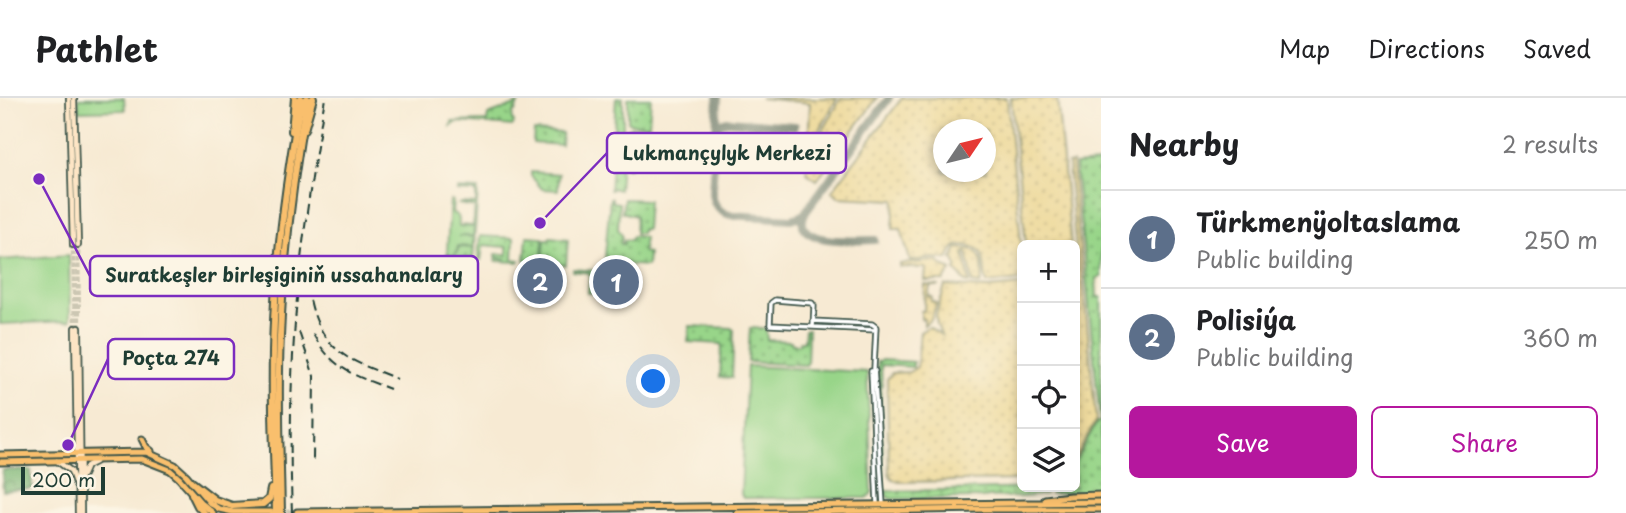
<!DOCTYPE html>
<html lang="en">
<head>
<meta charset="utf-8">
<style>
	:root { --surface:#fff; --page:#f2f2f2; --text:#202124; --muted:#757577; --line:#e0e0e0; --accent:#b5179e }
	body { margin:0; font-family:"Playpen Sans",sans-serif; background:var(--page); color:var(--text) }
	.controls { position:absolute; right:21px; bottom:21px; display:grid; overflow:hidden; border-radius:10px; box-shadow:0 4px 10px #0003 }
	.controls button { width:63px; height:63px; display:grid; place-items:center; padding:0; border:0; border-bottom:2px solid var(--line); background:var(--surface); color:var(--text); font:35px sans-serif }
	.compass { position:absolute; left:933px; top:21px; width:63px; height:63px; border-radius:50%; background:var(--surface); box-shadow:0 4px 10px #0003; rotate:55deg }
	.scale { position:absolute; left:21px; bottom:18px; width:84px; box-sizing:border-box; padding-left:7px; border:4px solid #1f3d34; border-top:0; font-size:19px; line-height:24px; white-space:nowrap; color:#1f3d34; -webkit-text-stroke:5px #fcf5e5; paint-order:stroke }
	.you { position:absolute; left:654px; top:284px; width:24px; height:24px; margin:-18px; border:5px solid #fff; border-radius:50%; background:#1a73e8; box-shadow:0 0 0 10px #1a73e833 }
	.badge { display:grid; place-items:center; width:46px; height:46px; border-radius:50%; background:var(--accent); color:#fff; font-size:23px; font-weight:700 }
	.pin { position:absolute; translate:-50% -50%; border:4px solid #fff; box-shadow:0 2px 7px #0006 }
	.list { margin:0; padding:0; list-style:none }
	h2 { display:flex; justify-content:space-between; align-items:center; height:91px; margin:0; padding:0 28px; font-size:30px }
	h2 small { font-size:23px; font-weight:400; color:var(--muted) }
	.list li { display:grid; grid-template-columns:46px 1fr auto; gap:21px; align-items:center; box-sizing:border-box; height:98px; padding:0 28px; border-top:2px solid var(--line) }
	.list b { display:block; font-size:26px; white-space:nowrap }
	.list p { margin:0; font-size:23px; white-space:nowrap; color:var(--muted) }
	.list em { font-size:23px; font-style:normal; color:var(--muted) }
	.actions { display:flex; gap:14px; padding:21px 28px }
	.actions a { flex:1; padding:16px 0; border:2px solid var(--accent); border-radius:10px; text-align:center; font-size:24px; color:var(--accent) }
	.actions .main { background:var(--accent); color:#fff }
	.icon { flex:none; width:38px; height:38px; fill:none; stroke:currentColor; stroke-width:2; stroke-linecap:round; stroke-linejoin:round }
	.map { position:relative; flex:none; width:1101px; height:415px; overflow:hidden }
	header { display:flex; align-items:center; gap:42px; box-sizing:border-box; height:98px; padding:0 35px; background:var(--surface); border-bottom:2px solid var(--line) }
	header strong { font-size:33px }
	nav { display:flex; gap:38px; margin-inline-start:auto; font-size:24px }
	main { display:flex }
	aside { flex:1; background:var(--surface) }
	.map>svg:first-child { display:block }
	.grass { fill:url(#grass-dots); stroke:#5c895e; stroke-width:2 }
	.forest { fill:url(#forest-crowns); stroke:#4c7a54; stroke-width:2 }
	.sand { fill:url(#sand-dots); stroke:#868c69; stroke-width:2; fill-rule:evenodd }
	.park { fill:#98d589; stroke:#5c895e; stroke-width:2 }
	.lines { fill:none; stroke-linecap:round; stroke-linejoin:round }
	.taxiway { stroke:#8b9484; stroke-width:8 }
	.secondary-tunnel { stroke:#ccc7b3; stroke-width:4.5; stroke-dasharray:4.5 2; stroke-linecap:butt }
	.primary-tunnel { stroke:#ccc7b3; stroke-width:5; stroke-dasharray:5 2.5; stroke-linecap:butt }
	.tertiary-casing { stroke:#3f574c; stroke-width:7 }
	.secondary-casing { stroke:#3f574c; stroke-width:8 }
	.primary-casing { stroke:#3f574c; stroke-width:9 }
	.trunk-casing { stroke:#3f574c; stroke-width:10 }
	.tertiary { stroke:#fff; stroke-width:3.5 }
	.secondary { stroke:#fde5c5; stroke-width:4.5 }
	.primary { stroke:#f9bf6d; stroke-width:5 }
	.trunk { stroke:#f9bf6d; stroke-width:6 }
	.rail { stroke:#1f3d34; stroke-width:2; stroke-dasharray:10 5; stroke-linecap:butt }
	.leader { fill:none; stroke:#7b2cbf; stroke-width:2.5 }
	.callout-dot { fill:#7b2cbf; stroke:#fcf5e5; stroke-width:2.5 }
	.callout { fill:#fcf5e5; stroke:#7b2cbf; stroke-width:2.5 }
	.callout-label { font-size:19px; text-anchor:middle; font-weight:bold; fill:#1f3d34 }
</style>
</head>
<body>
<header>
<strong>Pathlet</strong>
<nav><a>Map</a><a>Directions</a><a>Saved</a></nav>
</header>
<main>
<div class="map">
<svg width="1101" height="415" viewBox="0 0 1101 415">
	<defs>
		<pattern id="grass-dots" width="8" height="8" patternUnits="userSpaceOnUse" patternTransform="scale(1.75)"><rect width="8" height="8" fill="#98d589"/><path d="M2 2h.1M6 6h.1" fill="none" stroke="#7bae71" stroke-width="1.8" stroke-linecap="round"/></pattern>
		<pattern id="forest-crowns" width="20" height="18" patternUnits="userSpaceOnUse" patternTransform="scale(1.75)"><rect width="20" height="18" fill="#7ab675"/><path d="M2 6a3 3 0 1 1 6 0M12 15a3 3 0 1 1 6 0" fill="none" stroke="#639561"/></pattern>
		<pattern id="sand-dots" width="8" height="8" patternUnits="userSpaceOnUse" patternTransform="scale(1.75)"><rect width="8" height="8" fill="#eeda9e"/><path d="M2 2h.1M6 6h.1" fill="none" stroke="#ccbc89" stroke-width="1.8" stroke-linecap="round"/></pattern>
	</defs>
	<rect width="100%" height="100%" fill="#fcf5e5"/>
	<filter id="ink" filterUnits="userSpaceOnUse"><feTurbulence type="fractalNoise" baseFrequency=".0143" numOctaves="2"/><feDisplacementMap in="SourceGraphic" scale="14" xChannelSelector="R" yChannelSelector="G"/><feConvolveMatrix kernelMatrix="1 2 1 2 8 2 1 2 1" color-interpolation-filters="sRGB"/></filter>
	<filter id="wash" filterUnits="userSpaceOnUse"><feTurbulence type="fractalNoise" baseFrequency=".00686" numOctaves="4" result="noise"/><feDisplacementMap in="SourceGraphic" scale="28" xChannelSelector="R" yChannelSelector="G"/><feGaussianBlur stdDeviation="1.57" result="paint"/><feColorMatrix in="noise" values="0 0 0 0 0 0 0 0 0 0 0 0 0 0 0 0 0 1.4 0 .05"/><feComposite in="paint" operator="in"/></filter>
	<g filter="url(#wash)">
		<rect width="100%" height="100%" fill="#f7ead3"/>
		<!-- grass -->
		<path class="grass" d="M616 0H623V34L619 92 612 90 611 92H610Z
			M628 0H651L649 27 632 26 628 23Z
			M518 6 515 14 513 15 512 23 514 24 513 28 457 24 451 29 452 24 487 23 488 17Z
			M631 29 647 30 646 39 644 40 646 41V46L652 47 651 56 630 55 629 70H626L628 30Z
			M534 33 562 35 561 47 533 45Z
			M1098 65 1101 95V179L1096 180 1097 199H1101V322H1100L1075 67Z
			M531 74 559 76 558 92 542 91 531 78Z
			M458 91 478 92 473 161 450 159 447 157V154L453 158 457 155 458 149 473 150 474 129 461 127 473 128 475 109 459 106 460 105 476 106V94L457 93Z
			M610 100H612V104L619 105 618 131 622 137 621 146H624V142H631L632 138 644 139 643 154 648 155 647 168 608 165 607 178H596L595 195H588L590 175 573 173V171L600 173 604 170Z
			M624 101 648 102 646 131H642L641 135H635L636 118 622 114Z
			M480 138 514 140 513 161 520 162 519 164 496 163V160L507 161 496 159V156H507V149L483 147 481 162 478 161Z
			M527 138 540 139V140H543L542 163 525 162Z
			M550 139 568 141 566 167 545 166V170H532L531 176 535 177 534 179 530 178 529 183 530 187 538 188 537 192 524 193 527 164 543 165 545 141H549Z
			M690 228 731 230 734 232 732 280 720 279 722 246 688 244Z
			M750 230 766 231 767 242 791 243 792 246H799L800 243H804L805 232 808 231 807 266 805 267 748 264Z
			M881 262 913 264V269L881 267 882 290 879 282 881 297 884 397 877 264 878 265Z
			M1097 324H1101V395L1050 396 1079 394 1050 395 1049 390 1075 389V364Z
			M1045 390V396C1034 398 1022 400 1011 399 1000 399 993 397 983 400L891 401 887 399 885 393Z"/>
		<!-- forest -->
		<path class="forest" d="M2 372H31L32 389 47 390 3 393Z"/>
		<!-- sand -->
		<path class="sand" d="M760 0H837L808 54 810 5Z
			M841 0H877L817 82 807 75V62Z
			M902 0H1007L1022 154V182L987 185C981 167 991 149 963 147 954 146 951 153 948 161L932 160 911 163 909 159 901 131H893L895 102 839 99 832 93ZM944 32H986V74H944Z
			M1011 0H1057L1071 147H1026Z
			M1072 65 1096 322 1075 362V180L1078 173 1068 66Z
			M957 150C972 150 981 152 982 168 983 175 983 179 981 186L973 185 967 154 964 155 970 185 966 184 955 172 957 168 954 161H952Z
			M933 163H937L943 168 951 172 944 183H925L926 170 900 169V166Z
			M925 187 939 188H930L928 198 932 199 931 203 937 205 931 221 924 227V221H921V213H924Z
			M1022 187V381L1013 382 900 384C894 383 890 380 889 374L887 281 892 275 909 274 917 269 920 234 929 229 941 237 937 226 936 217 945 188 989 190Z"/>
		<!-- park -->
		<path class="park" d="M78 0H124L125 12 79 13Z
			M450 102 453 103 452 115C460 117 459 121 459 128L474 129 473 138H458L473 139V149L458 148 456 156 453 158 449 157 447 153Z
			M69 157 70 223 0 226V162Z
			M747 268 867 274 872 395 867 400H743L741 396Z"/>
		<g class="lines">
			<!-- taxiway -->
			<path class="taxiway" d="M718 0 712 95C713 106 719 114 730 117L791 121 798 119 804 116
				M716 32 721 25 727 23 795 28
				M875 142C856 142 787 149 806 113L889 0"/>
		</g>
	</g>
	<g filter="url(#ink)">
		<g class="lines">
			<!-- secondary-tunnel -->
			<path class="secondary-tunnel" d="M73 147 75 230
				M78 147 79 230"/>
			<!-- primary-tunnel -->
			<path class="primary-tunnel" d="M279 414H297"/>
			<!-- tertiary casing -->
			<g class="tertiary-casing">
				<path id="tertiary" d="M813 223 872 226 876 229 874 270 883 406
					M813 229 814 208 812 205 775 202 771 205 770 227 876 232
					M875 273H871L877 406"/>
			</g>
			<!-- secondary casing -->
			<g class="secondary-casing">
				<path id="secondary" d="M69 0 73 147
					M74 0 78 147
					M75 230 78 415
					M79 230 81 415
					M57 363 71 373 76 388
					M83 377 87 368 95 364"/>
			</g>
			<!-- primary casing -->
			<g class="primary-casing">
				<path id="primary" d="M142 341 146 349 151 353
					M0 357 146 354 175 367 186 377 210 405 219 411 233 414H271
					M0 364 142 361 170 372 179 380 200 404 213 415
					M1045 401 1070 398 1101 397
					M297 414 1101 404
					M737 415 985 411H1101"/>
			</g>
			<!-- trunk casing -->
			<g class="trunk-casing">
				<path id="trunk" d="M304 32 313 0
					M292 33 295 0
					M193 385 215 402 232 408 263 406 269 401 271 391
					M192 396 198 408 204 415
					M276 415C274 351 271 287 274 223 277 148 288 73 301 0
					M281 415C280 356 277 297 280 239 283 159 293 79 307 0"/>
			</g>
			<!-- tertiary -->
			<use href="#tertiary" class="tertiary"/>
			<!-- secondary -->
			<use href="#secondary" class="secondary"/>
			<!-- primary -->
			<use href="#primary" class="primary"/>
			<!-- trunk -->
			<use href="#trunk" class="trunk"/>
			<!-- rail -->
			<path class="rail" d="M307 173C308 207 317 240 347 259 362 268 381 274 397 281
				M299 234 314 278 313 362
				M313 236C333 272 354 277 390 291
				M292 415C289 339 291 256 299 180 305 120 315 60 325 0"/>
		</g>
	</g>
	<!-- callouts -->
	<path class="leader" d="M540 125L607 55M39 81L90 178M68 347L108 261"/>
	<g class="callout-dot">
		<circle cx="540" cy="125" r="7"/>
		<circle cx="39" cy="81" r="7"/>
		<circle cx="68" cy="347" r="7"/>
	</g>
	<g class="callout">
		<rect x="607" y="35" width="239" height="40" rx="7"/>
		<rect x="90" y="158" width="388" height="40" rx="7"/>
		<rect x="108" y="241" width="126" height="40" rx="7"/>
	</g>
	<g class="callout-label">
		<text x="727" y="62">Lukmançylyk Merkezi</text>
		<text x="284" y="184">Suratkeşler birleşiginiň ussahanalary</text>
		<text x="171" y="267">Poçta 274</text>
	</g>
</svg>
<div class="controls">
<button>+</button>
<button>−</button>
<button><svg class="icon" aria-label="locate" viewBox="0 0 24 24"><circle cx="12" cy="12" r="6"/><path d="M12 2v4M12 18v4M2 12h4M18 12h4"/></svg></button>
<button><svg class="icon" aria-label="layers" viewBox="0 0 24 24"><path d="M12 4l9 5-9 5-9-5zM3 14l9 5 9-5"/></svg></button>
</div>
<svg class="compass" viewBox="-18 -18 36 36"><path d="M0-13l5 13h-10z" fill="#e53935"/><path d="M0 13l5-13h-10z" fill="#757577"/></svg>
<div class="scale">200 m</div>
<div class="you"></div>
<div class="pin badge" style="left:616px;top:184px;background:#5c6f8a">1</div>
<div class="pin badge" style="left:540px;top:183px;background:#5c6f8a">2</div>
</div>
<aside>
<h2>Nearby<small>2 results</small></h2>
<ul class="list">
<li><span class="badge" style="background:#5c6f8a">1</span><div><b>Türkmenÿoltaslama</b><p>Public building</p></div><em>250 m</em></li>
<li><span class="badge" style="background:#5c6f8a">2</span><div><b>Polisiýa</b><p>Public building</p></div><em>360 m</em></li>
</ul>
<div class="actions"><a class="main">Save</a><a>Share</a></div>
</aside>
</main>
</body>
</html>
